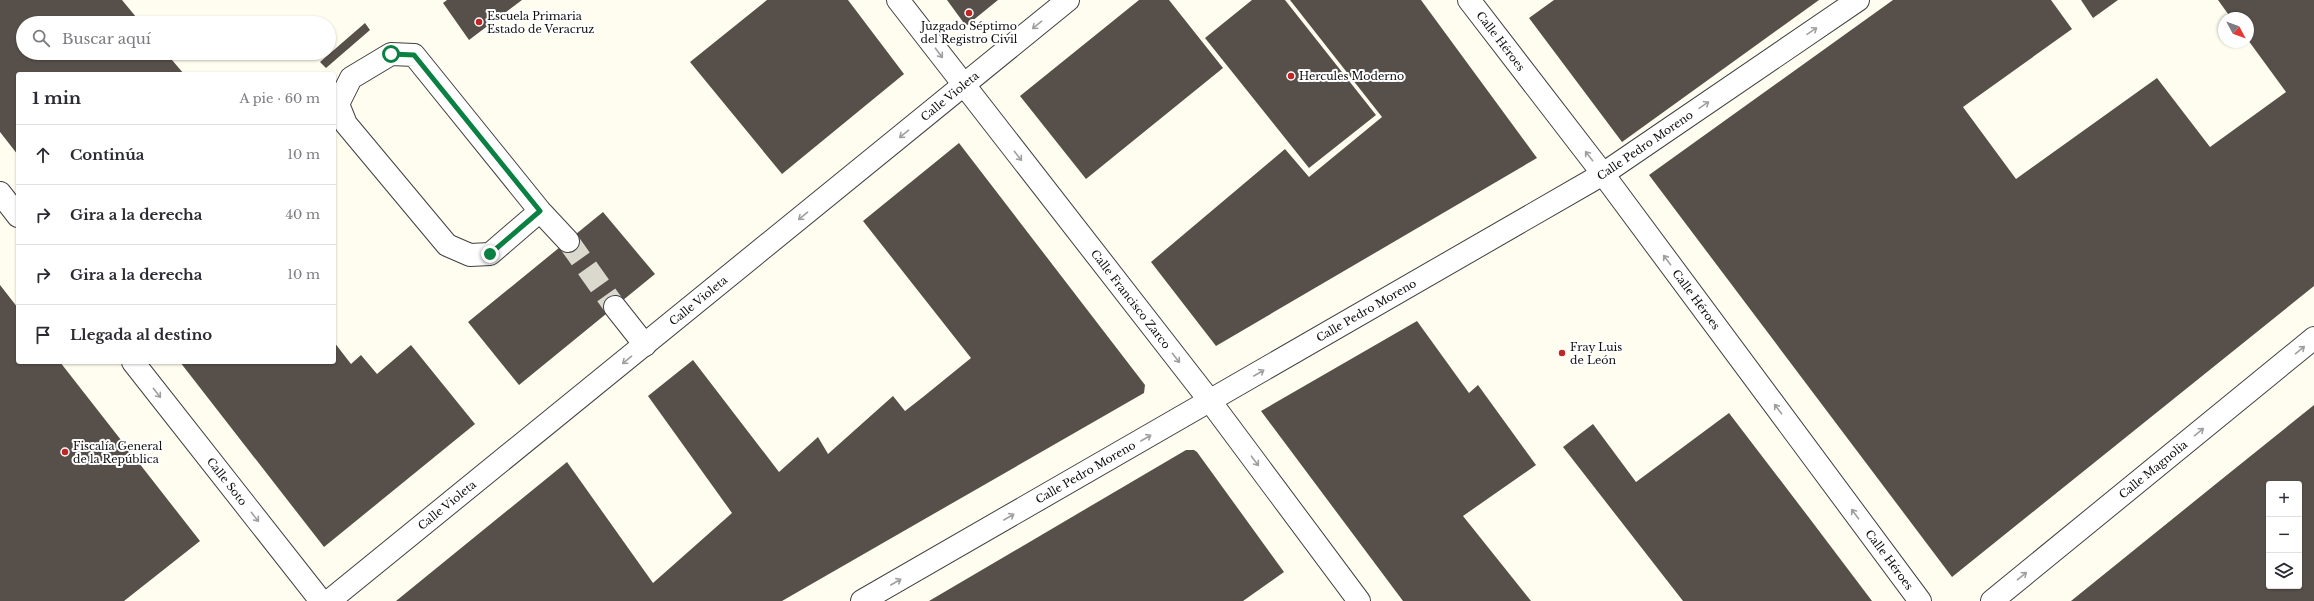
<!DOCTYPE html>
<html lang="es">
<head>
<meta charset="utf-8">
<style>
	:root { --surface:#fff; --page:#f2f2f3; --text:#2b2b33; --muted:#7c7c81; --line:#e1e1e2 }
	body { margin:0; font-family:"Libre Baskerville",serif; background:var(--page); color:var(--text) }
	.controls { position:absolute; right:12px; bottom:12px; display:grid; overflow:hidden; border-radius:4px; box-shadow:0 1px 3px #0004 }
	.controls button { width:36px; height:36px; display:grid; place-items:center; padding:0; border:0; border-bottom:1px solid var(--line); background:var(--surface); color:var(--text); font:20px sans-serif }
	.compass { position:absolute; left:2218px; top:12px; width:36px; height:36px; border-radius:50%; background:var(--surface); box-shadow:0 1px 3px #0004; rotate:131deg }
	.stop { position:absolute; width:12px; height:12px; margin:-9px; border:3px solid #0b8043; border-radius:50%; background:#fff }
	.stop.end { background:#0b8043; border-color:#fff; box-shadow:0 1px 4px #0008 }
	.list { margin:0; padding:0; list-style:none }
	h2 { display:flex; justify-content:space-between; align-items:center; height:52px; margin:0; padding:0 16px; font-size:17px }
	h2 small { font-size:13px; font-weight:400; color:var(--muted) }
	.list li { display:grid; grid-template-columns:26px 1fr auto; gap:12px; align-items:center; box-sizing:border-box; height:60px; padding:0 16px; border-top:1px solid var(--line) }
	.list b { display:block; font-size:15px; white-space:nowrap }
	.list em { font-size:13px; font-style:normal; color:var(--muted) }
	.icon { flex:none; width:22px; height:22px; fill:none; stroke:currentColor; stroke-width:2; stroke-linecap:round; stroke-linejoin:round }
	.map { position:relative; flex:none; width:2314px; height:601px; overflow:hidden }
	.search { position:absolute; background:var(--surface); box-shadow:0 1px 3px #0004; left:16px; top:16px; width:320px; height:44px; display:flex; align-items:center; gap:10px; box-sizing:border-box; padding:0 14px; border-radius:22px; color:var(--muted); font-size:15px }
	.panel { position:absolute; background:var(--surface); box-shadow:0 1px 3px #0004; left:16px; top:72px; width:320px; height:292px; border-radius:4px }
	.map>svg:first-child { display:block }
	.building { fill:#57504a; fill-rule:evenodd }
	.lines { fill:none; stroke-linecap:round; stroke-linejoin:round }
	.minor-tunnel { stroke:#dbd9cd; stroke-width:22; stroke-dasharray:22 11; stroke-linecap:butt }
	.minor-casing { stroke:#414141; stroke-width:24 }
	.minor { stroke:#fff; stroke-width:22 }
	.oneway { stroke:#9f9f9f }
	.route { stroke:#0b8043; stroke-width:5 }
	.poi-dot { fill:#be2726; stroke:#fff; stroke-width:1.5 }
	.labels { text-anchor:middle; stroke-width:4; stroke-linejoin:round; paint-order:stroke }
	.poi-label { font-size:11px; fill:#0e0e0e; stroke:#fff; text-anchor:start }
	.street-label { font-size:11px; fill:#0e0e0e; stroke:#fff }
</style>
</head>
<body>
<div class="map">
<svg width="2314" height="601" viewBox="0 0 2314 601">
	<rect width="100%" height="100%" fill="#fffdef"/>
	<!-- building -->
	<path class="building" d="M0 0H122L141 23H23V53H166L184 74H18V155L0 132Z
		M447 0H522L469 40 443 3Z
		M767 0H848L904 74 782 174 690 62Z
		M947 0H998L966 26Z
		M1139 0H1169L1223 68 1086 179 1020 96Z
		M1252 0H1285L1376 115 1309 168 1205 38Z
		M1290 0H1421L1537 158 1216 346 1151 262 1285 149 1309 177 1382 117Z
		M1554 0H1819L1622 142 1529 18Z
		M1893 0H2051L2072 29 1963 107 2016 179 2157 78 2210 147 2286 92 2248 40V18H2231L2218 0H2314V286L1952 577 1649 175Z
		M2081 0H2118L2093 18Z
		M365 23 370 30 326 68 320 62Z
		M959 143 1145 385 1144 393 782 601H396L567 462 653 583 732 513 648 396 693 360 779 472 818 437 828 454 893 396 905 411 923 397 971 358 863 221Z
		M603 212 655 274 519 385 468 322Z
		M0 285 18 308V362H60L200 541 124 601H0Z
		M1417 321 1469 393 1478 385 1536 465 1463 516 1531 601H1403L1261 411Z
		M334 342 351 364 361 355 377 374 411 345 475 424 324 547 180 362H334Z
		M2314 405V601H2071L2222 479ZM2269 484H2299V586H2269Z
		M1729 413 1810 519 1872 601H1683L1563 447 1593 424 1636 482Z
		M1186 450H1194L1197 452 1284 572 1243 601H929Z"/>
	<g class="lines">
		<!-- minor-tunnel -->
		<path class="minor-tunnel" d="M568 241 615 307"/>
		<!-- minor casing -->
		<g class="minor-casing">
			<g id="minor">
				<path id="s1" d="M898 0 1210 401 1359 601"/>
				<path id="s2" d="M1469 0 1603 174 1920 601"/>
				<path d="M0 193 18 216"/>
				<path d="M540 211 490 254 470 255 447 245 346 124 338 104 351 78 391 54 414 55 540 211 568 241"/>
				<path d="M615 307 645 345"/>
				<path id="s3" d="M133 362 321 601"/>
				<path id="s4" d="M329 601 1068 0"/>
				<path id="s5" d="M862 601 1603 174 1858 0"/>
				<path id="s6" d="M1992 601 2314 338"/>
			</g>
		</g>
		<!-- minor -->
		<use href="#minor" class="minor"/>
	</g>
	<!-- one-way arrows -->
	<defs><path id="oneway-shaft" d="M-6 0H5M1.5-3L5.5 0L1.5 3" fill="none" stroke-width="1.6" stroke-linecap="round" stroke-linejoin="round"/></defs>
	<g class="oneway">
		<use href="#oneway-shaft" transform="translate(1037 25) rotate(141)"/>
		<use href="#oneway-shaft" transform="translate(1812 31) rotate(-34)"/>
		<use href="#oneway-shaft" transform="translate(939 53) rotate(53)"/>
		<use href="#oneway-shaft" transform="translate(1704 105) rotate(-34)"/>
		<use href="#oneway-shaft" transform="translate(904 134) rotate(141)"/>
		<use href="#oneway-shaft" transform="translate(1018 156) rotate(52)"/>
		<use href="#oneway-shaft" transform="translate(1589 156) rotate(-128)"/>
		<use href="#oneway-shaft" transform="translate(803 216) rotate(141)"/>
		<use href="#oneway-shaft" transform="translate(1667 260) rotate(-127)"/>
		<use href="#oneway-shaft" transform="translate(2300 350) rotate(-39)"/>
		<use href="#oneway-shaft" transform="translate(1176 358) rotate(52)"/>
		<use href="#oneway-shaft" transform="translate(627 360) rotate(141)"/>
		<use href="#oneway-shaft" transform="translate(1259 373) rotate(-30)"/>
		<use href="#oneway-shaft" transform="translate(157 393) rotate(52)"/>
		<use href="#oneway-shaft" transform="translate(1778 409) rotate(-127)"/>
		<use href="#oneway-shaft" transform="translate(2199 432) rotate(-39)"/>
		<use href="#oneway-shaft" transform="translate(1146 438) rotate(-30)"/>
		<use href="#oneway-shaft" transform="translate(1255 461) rotate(53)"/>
		<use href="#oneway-shaft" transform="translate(1855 514) rotate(-127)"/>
		<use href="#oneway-shaft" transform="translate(255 517) rotate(52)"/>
		<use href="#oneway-shaft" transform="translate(1009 517) rotate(-30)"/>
		<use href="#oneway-shaft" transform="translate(2022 576) rotate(-39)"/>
		<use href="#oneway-shaft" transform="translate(896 582) rotate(-30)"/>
	</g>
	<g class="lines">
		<!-- route -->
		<path class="route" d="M391 54 414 55 540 211 490 254"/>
	</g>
	<!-- markers -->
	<g class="poi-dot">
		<circle cx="969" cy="13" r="4"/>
		<circle cx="479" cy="22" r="4"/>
		<circle cx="1291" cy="76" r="4"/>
		<circle cx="1562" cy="353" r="4"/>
		<circle cx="65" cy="452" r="4"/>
	</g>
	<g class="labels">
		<!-- poi labels -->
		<g class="poi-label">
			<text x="487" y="20">Escuela Primaria<tspan x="487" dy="13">Estado de Veracruz</tspan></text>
			<text x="969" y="30" text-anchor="middle">Juzgado Séptimo<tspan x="969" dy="13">del Registro Civil</tspan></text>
			<text x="1299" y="80">Hercules Moderno</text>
			<text x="1570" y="351">Fray Luis<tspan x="1570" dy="13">de León</tspan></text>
			<text x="73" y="450">Fiscalía General<tspan x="73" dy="13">de la República</tspan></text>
		</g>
		<!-- street labels -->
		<g class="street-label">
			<text dy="4" stroke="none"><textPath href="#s2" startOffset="52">Calle Héroes</textPath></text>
			<text dy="4" stroke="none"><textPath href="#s4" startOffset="800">Calle Violeta</textPath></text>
			<text dy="4" stroke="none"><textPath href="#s5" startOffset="906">Calle Pedro Moreno</textPath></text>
			<text dy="4" stroke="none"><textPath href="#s1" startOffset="379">Calle Francisco Zarco</textPath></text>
			<text dy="4" stroke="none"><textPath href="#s2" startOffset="376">Calle Héroes</textPath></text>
			<text dy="4" stroke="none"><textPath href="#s4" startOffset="476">Calle Violeta</textPath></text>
			<text dy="4" stroke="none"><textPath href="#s5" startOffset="582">Calle Pedro Moreno</textPath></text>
			<text dy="4" stroke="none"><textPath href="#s6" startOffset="208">Calle Magnolia</textPath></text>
			<text dy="4" stroke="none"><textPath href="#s5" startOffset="258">Calle Pedro Moreno</textPath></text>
			<text dy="4" stroke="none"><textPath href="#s3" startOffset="152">Calle Soto</textPath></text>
			<text dy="4" stroke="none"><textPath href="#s4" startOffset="152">Calle Violeta</textPath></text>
			<text dy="4" stroke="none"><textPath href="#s2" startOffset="700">Calle Héroes</textPath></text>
		</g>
	</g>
</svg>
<div class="controls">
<button>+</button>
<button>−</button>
<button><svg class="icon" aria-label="layers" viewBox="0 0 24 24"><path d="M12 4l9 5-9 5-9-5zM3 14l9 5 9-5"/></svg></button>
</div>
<svg class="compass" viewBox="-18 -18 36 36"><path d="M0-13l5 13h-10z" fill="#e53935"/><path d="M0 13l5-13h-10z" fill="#7c7c81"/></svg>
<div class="stop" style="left:391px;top:54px"></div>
<div class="stop end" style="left:490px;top:254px"></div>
<div class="search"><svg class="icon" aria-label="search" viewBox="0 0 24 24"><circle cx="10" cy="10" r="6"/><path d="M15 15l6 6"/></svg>Buscar aquí</div>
<section class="panel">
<h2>1 min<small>A pie · 60 m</small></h2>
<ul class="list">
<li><svg class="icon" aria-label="ahead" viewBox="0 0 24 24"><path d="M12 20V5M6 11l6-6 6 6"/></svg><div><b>Continúa</b></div><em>10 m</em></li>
<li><svg class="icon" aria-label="right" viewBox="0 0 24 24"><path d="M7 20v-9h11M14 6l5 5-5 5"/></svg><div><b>Gira a la derecha</b></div><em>40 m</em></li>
<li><svg class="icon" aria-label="right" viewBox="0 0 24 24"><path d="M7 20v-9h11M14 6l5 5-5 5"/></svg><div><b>Gira a la derecha</b></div><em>10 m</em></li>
<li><svg class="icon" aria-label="arrive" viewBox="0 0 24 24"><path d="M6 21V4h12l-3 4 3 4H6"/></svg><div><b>Llegada al destino</b></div></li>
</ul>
</section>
</div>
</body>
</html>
